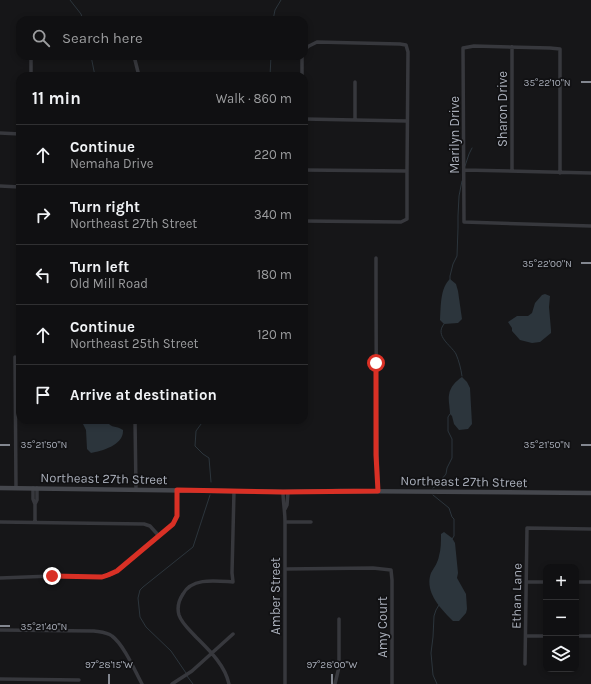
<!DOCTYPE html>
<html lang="en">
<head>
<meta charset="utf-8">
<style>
	:root { --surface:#101012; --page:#19191b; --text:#f1f3f6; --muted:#9c9d9f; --line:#303032 }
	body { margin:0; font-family:Karla,sans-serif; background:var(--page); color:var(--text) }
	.controls { position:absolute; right:12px; bottom:12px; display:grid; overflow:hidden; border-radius:8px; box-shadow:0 2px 6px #0003 }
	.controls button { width:36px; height:36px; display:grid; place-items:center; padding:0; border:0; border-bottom:1px solid var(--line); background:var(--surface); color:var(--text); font:20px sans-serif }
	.stop { position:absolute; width:12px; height:12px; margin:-9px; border:3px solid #d93025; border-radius:50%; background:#fff }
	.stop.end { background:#d93025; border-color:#fff; box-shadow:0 1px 4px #0008 }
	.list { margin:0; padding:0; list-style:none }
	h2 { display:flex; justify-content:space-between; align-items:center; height:52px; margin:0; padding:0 16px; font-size:17px }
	h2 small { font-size:13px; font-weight:400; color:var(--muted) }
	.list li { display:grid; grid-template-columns:26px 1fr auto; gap:12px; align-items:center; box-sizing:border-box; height:60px; padding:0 16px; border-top:1px solid var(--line) }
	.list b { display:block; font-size:15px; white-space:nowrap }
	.list p { margin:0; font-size:13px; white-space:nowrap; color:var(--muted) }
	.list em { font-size:13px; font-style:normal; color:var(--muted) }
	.icon { flex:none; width:22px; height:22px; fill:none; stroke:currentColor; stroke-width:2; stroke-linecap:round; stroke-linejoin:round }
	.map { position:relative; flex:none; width:591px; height:684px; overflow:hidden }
	.search { position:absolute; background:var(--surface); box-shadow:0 2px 6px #0003; left:16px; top:16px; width:292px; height:44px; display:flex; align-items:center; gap:10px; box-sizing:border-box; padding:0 14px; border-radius:12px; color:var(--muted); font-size:15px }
	.panel { position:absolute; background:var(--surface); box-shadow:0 2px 6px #0003; left:16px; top:72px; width:292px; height:352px; border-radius:12px }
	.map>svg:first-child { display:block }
	.water { fill:#2c353c }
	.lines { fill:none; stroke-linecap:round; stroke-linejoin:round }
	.stream { stroke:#2c353c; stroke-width:1 }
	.street { stroke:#37383d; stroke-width:3.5 }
	.secondary { stroke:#45474d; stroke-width:4.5 }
	.route { stroke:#d93025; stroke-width:5 }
	.ticks { fill:none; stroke:#a8adb8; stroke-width:1.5 }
	.labels { text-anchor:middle; stroke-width:3.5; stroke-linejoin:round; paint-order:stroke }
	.street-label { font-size:13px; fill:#a8adb8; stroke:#111113 }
	.ticks-label { font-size:10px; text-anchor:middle; fill:#a8adb8; stroke:#111113; stroke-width:3.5; stroke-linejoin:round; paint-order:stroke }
</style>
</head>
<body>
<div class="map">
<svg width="591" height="684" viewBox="0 0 591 684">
	<rect width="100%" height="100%" fill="#161618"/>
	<!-- water -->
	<path class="water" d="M450 279 456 284 458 291 462 319 458 323 444 324 440 320C441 306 440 288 450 279Z
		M545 294 550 296 549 307 551 330V333L540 342 532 343 520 340 512 331V328L508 322 517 316H528L532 313 535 303 542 295Z
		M462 377 467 382 470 388 472 424 468 429 459 430 454 424 452 416 450 414C450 408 448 400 449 395 450 387 456 381 462 377Z
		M83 420H107C110 429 116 425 123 430 124 445 102 451 91 453L87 449 86 430 83 424Z
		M444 532 452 538 455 543 458 573 457 578 466 594 467 609 466 613 459 621H453C441 609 424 592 431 573 434 568 438 562 439 556 441 549 441 542 441 534Z"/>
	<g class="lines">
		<!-- stream -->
		<path class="stream" d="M70 0 81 14 83 20
			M273 20 275 10 281 0
			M91 56 95 76
			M270 76 271 56
			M465 166 469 154 472 148
			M450 280V276L453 264 457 256 458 228V216L459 196 462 181
			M444 324C434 336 451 345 456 354 459 361 461 369 462 376
			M204 420 196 431 195 446 203 454 209 458 211 482
			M433 488 437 485 446 474 447 468 452 458V439L448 431V417L450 414
			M433 495 449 508 452 517 454 519V536L452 539
			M186 673 171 651 146 627 140 617 138 598 140 590 143 587 193 547 210 495
			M187 676 193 684
			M437 684 433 675 431 653 433 637 434 616 436 610 439 605"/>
		<!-- street -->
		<path class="street" d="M304 50 309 46 317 42 400 44 406 45 408 52 407 171V219L401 222 304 221
			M31 56V76
			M134 56 139 76
			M302 76V56
			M355 82V120
			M304 119 407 121
			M0 133 20 134
			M304 170 407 171
			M464 170 591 173
			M512 171V47
			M560 173V49L550 48 474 46 463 48 464 222 591 226
			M0 186 20 187
			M376 258C376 335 376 413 378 491
			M15 357 16 488
			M135 420 136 490
			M33 488V499L35 504
			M283 492C283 502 285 511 285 522V684
			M285 509 287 505 288 492
			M0 522 144 524 150 526 159 536
			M35 522V504L37 500V488
			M285 522H311
			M285 569 373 568 391 570 392 580V684
			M0 578 52 576 102 577 112 574 120 569 173 524 177 516V490
			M526 582H546
			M576 582H591
			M0 630 94 631C100 632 107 632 112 636 124 645 135 671 142 684
			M526 636H546
			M576 636H591
			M525 664 527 528 591 529
			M0 679 79 680
			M172 684 192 671 233 634
			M229 684C225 665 209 650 196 637 190 630 182 624 179 615 177 608 179 600 183 594 192 577 217 581 233 582L232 573 234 491
			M335 684 339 667V619"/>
		<!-- secondary -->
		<path class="secondary" d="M0 488 284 492 340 491 591 493"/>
	</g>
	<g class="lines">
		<!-- route -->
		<path class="route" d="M52 576 102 577 108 575 117 571 173 524 177 516V490L283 492 378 491 376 455V363"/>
	</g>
	<!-- ticks -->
	<path class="ticks" d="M581 82H591M581 263H591M0 445H10M581 445H591M0 626H10M109 674V684M332 674V684"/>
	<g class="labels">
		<!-- street labels -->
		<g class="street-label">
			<text transform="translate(502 109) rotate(-90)" y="5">Sharon Drive</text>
			<text transform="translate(454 135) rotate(-90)" y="5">Marilyn Drive</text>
			<text transform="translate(104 478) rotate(1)" y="5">Northeast 27th Street</text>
			<text transform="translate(464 481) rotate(1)" y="5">Northeast 27th Street</text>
			<text transform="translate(275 596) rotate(-90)" y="5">Amber Street</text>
			<text transform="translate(516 596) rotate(-89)" y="5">Ethan Lane</text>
			<text transform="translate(382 627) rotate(-90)" y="5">Amy Court</text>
		</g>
	</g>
	<g class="ticks-label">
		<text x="547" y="86">35°22'10"N</text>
		<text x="547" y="267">35°22'00"N</text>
		<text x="44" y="448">35°21'50"N</text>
		<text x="547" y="448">35°21'50"N</text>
		<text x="44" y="630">35°21'40"N</text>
		<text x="109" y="668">97°28'15"W</text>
		<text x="332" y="668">97°28'00"W</text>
	</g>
</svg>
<div class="controls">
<button>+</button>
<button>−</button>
<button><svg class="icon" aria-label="layers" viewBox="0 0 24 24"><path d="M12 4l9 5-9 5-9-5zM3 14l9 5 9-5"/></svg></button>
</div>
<div class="stop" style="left:376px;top:363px"></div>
<div class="stop end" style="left:52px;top:576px"></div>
<div class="search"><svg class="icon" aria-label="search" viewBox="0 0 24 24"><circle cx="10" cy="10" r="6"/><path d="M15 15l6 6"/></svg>Search here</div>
<section class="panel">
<h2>11 min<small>Walk · 860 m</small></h2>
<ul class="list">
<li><svg class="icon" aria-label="ahead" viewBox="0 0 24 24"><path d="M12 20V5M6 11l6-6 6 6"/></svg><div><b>Continue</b><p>Nemaha Drive</p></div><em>220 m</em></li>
<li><svg class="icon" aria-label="right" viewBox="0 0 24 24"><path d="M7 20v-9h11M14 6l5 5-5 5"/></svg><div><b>Turn right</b><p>Northeast 27th Street</p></div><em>340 m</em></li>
<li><svg class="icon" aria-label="left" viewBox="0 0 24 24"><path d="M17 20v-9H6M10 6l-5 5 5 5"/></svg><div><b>Turn left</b><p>Old Mill Road</p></div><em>180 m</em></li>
<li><svg class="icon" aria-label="ahead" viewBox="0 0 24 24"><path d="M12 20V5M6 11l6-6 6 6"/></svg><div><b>Continue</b><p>Northeast 25th Street</p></div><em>120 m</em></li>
<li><svg class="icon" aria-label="arrive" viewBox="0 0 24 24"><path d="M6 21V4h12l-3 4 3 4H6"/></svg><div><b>Arrive at destination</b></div></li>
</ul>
</section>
</div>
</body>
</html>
